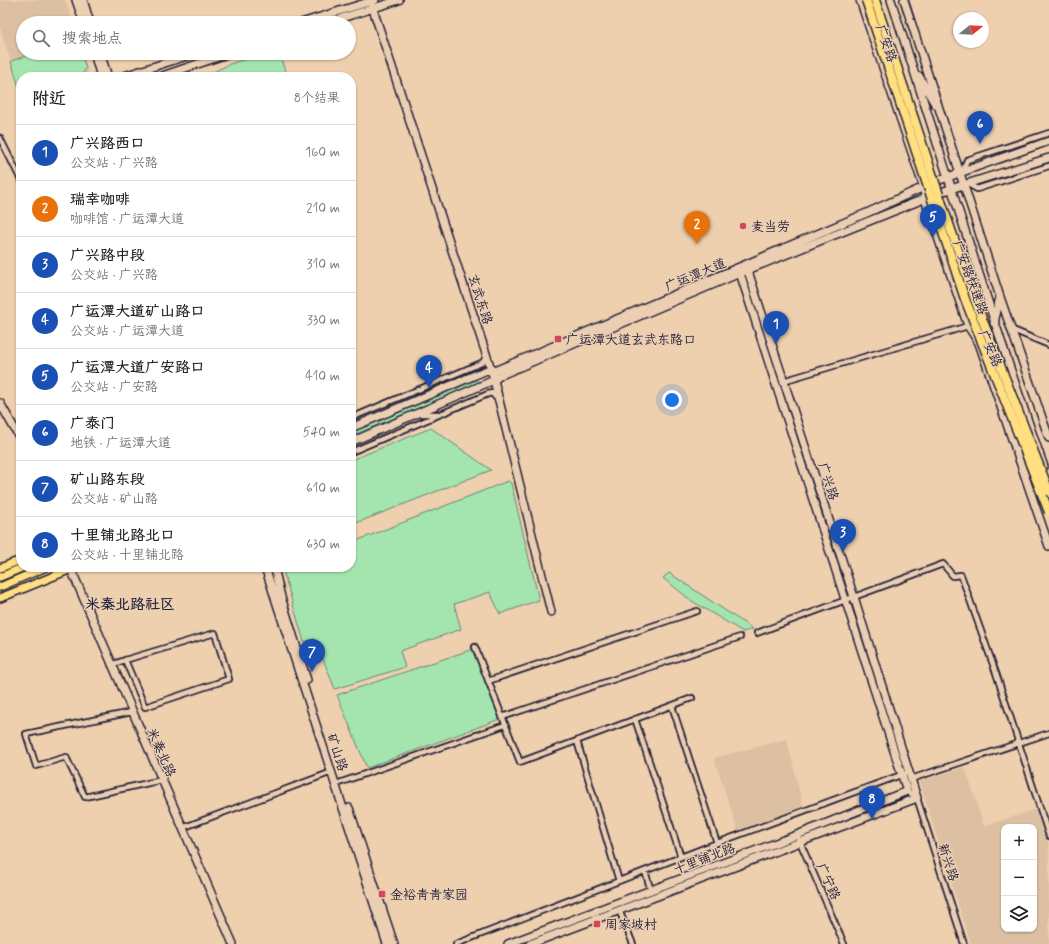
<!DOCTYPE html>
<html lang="zh">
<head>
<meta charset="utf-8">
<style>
	:root { --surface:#fff; --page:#f2f2f2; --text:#202124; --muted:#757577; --line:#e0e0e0; --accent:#7c3aed }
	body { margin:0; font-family:Mynerve,"LXGW WenKai TC",sans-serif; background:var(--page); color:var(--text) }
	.controls { position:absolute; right:12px; bottom:12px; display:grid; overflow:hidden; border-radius:8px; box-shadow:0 1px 3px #0004 }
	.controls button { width:36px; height:36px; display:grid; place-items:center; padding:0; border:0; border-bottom:1px solid var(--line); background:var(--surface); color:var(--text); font:20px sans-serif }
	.compass { position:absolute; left:953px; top:12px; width:36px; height:36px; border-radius:50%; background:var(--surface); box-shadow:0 1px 3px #0004; rotate:72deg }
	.you { position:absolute; left:672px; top:400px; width:14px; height:14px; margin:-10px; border:3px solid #fff; border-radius:50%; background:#1a73e8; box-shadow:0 0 0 6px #1a73e833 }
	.badge { display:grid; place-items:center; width:26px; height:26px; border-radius:50%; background:var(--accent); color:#fff; font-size:13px; font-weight:700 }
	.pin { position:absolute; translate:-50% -33px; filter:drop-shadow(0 1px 2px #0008) }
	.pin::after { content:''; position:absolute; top:21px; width:14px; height:12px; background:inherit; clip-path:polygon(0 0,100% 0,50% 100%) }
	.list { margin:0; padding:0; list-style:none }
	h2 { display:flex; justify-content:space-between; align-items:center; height:52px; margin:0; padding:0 16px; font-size:17px }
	h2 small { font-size:13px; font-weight:400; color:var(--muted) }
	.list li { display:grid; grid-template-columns:26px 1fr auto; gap:12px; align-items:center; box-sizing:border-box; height:56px; padding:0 16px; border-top:1px solid var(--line) }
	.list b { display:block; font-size:15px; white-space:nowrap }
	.list p { margin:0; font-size:13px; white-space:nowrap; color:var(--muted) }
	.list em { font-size:13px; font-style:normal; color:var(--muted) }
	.icon { flex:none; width:22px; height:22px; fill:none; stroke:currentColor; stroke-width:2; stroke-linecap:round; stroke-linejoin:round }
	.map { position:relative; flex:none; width:1049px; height:944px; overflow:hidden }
	.search { position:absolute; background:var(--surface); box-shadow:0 1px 3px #0004; left:16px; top:16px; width:340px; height:44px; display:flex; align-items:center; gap:10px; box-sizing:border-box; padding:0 14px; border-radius:22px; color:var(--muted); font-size:15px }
	.panel { position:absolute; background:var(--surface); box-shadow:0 1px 3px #0004; left:16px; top:72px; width:340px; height:500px; border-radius:16px }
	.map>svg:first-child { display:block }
	.built { fill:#ddc0a2; fill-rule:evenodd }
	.green { fill:#a4e5af; stroke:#638475 }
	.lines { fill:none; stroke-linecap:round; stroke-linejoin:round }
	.street-casing { stroke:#22223b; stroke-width:8 }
	.secondary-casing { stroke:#22223b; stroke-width:10 }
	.primary-casing { stroke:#22223b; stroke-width:10 }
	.street { stroke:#eccfb2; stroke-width:4.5 }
	.secondary { stroke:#eccfb2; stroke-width:7 }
	.primary { stroke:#ffdf80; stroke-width:7 }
	.highway-bridge-casing { stroke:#22223b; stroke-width:11; stroke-linecap:butt }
	.highway-bridge { stroke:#ffdf80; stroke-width:8 }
	.poi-dot { fill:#d1495b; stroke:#eccfb2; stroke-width:1.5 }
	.labels { text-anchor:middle; stroke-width:3; stroke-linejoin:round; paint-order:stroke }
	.street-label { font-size:13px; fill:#22223b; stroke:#eccfb2 }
	.poi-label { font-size:13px; fill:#22223b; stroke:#eccfb2; text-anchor:start }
	.quarter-label { font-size:15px; font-weight:bold; fill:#22223b; stroke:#eccfb2 }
</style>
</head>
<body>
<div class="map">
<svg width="1049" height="944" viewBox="0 0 1049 944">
	<rect width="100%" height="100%" fill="#eecfae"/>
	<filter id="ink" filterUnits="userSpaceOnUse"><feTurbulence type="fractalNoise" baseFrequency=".025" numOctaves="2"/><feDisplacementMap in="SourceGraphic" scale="8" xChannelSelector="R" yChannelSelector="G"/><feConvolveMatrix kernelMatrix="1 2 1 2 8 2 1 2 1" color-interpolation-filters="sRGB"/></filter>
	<g filter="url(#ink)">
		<!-- built -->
		<path class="built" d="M0 0H65L73 23H23V53H82L89 76 21 77V94L0 28Z
			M787 739 803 807 738 831 714 758Z
			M965 767 984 826 1037 809 1049 846V944H971L919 781ZM1004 827H1034V929H1004Z"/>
		<!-- green -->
		<path class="green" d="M35 53H81L86 68 81 77H21V94L11 61Z
			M264 53H279L287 77H203L230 64Z
			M477 380 478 383 351 436V433Z
			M431 428 491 470 351 525V460Z
			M508 481 511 483 539 600 500 614 490 592 454 604 461 629 400 651 405 667 335 689 315 639 304 642 282 567H351V543Z
			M669 573 753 629 743 632 692 601 663 578Z
			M476 648 503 718 367 768 337 695Z"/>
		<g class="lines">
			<!-- street casing -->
			<g class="street-casing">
				<path id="street" d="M0 138 21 180
					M963 170 967 160 1049 133
					M968 184 977 189 1049 166
					M1013 330 1049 345
					M783 381 968 326
					M420 414H438
					M351 418 479 364 483 362 486 357
					M351 452 488 394 492 393 497 399
					M757 633 943 564 953 576 961 575 996 673 1049 836
					M475 647 520 762 692 698
					M111 665 125 660 215 633 229 679 145 707 125 660
					M488 681 697 611
					M672 706 717 843
					M132 712 26 734 36 766 66 757 85 797 162 780
					M502 717 740 637
					M635 719 681 857
					M577 741 619 881
					M911 779 1049 733
					M336 784 505 725
					M907 791 917 798 964 944
					M182 828 332 772
					M797 835 844 944
					M645 871 651 891
					M619 910 633 944
					M456 944 717 843 909 772"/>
			</g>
			<!-- secondary casing -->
			<g class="secondary-casing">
				<path id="secondary" d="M76 0 84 23
					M83 0 90 23
					M370 0 492 372 551 612
					M860 0 924 188 925 199 968 326 979 343 1049 546
					M891 0C942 156 989 312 1044 467
					M904 0 1000 297 1049 438
					M301 23 375 0
					M326 23 399 0
					M94 53 101 77
					M100 53 108 77
					M919 76 935 104
					M121 77 196 53
					M159 77 230 53
					M994 323 1000 297
					M0 403 21 440
					M351 428 487 370 492 372 869 212 937 181 1049 141
					M351 442 494 380 501 375 740 273 941 192 1049 158
					M265 567 387 944
					M274 567 281 597 307 680
					M71 569 233 944
					M349 808 394 944
					M508 944 797 835 907 791 740 273 742 267
					M530 944 917 798 854 597 748 271 749 264"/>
			</g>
			<!-- primary casing -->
			<g class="primary-casing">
				<path id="primary" d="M0 568 21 560
					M0 577 24 567
					M0 587 46 567
					M0 598 76 567"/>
			</g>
			<!-- street -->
			<use href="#street" class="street"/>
			<!-- secondary -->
			<use href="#secondary" class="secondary"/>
			<!-- primary -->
			<use href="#primary" class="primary"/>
			<!-- highway-bridge casing -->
			<g class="highway-bridge-casing">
				<path id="highway-bridge" d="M866 0 965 299 1049 512
					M875 0 941 201 979 311 1049 491"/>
			</g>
			<!-- highway-bridge -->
			<use href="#highway-bridge" class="highway-bridge"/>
		</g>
	</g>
	<!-- markers -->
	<g class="poi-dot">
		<circle cx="743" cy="226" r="4"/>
		<rect x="554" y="335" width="8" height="8" rx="2"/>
		<rect x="378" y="890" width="8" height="8" rx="2"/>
		<rect x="593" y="920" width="8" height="8" rx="2"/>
	</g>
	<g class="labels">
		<!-- street labels -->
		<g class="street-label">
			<text transform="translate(887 43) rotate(71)" y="5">广安路</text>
			<text transform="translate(695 274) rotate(-23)" y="5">广运潭大道</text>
			<text transform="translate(971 277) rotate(70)" y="5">广安路快速路</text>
			<text transform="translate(481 299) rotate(72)" y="5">玄武东路</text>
			<text transform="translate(991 348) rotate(66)" y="5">广安路</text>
			<text transform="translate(829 481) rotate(72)" y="5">广兴路</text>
			<text transform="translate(162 752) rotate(66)" y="5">米秦北路</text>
			<text transform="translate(338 752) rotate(72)" y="5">矿山路</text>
			<text transform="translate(704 858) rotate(-21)" y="5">十里铺北路</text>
			<text transform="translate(949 862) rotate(72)" y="5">新兴路</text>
			<text transform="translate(829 881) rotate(65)" y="5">广宁路</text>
		</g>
		<!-- poi labels -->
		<g class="poi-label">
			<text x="751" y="231">麦当劳</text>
			<text x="566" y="344">广运潭大道玄武东路口</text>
			<text x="390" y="899">金裕青青家园</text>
			<text x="605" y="929">周家坡村</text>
		</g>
		<!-- quarter labels -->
		<g class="quarter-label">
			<text x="130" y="609">米秦北路社区</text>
		</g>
	</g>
</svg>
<div class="controls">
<button>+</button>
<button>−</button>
<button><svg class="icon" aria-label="layers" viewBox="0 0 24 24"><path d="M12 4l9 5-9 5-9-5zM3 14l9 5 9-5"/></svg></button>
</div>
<svg class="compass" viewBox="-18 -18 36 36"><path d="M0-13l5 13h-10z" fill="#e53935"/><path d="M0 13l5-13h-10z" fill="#757577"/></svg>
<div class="you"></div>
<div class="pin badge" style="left:776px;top:344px;background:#1a4fb4">1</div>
<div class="pin badge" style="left:697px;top:244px;background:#e8710a">2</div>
<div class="pin badge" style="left:843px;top:552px;background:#1a4fb4">3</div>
<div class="pin badge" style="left:429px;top:388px;background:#1a4fb4">4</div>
<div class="pin badge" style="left:933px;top:237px;background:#1a4fb4">5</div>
<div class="pin badge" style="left:980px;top:144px;background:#1a4fb4">6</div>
<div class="pin badge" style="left:312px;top:672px;background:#1a4fb4">7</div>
<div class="pin badge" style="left:872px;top:819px;background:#1a4fb4">8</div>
<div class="search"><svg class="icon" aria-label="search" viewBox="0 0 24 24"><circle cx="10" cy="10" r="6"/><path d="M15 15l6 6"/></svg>搜索地点</div>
<section class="panel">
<h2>附近<small>8个结果</small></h2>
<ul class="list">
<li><span class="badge" style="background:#1a4fb4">1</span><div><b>广兴路西口</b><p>公交站 · 广兴路</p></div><em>160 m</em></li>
<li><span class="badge" style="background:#e8710a">2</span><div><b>瑞幸咖啡</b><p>咖啡馆 · 广运潭大道</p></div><em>210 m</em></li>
<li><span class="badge" style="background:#1a4fb4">3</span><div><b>广兴路中段</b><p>公交站 · 广兴路</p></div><em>310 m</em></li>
<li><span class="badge" style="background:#1a4fb4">4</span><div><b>广运潭大道矿山路口</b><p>公交站 · 广运潭大道</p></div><em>330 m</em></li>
<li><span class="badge" style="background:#1a4fb4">5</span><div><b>广运潭大道广安路口</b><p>公交站 · 广安路</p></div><em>410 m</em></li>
<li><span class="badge" style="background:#1a4fb4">6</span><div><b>广泰门</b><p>地铁 · 广运潭大道</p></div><em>540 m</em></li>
<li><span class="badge" style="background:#1a4fb4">7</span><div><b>矿山路东段</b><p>公交站 · 矿山路</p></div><em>610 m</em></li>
<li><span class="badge" style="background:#1a4fb4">8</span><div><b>十里铺北路北口</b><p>公交站 · 十里铺北路</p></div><em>630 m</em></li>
</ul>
</section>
</div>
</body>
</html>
